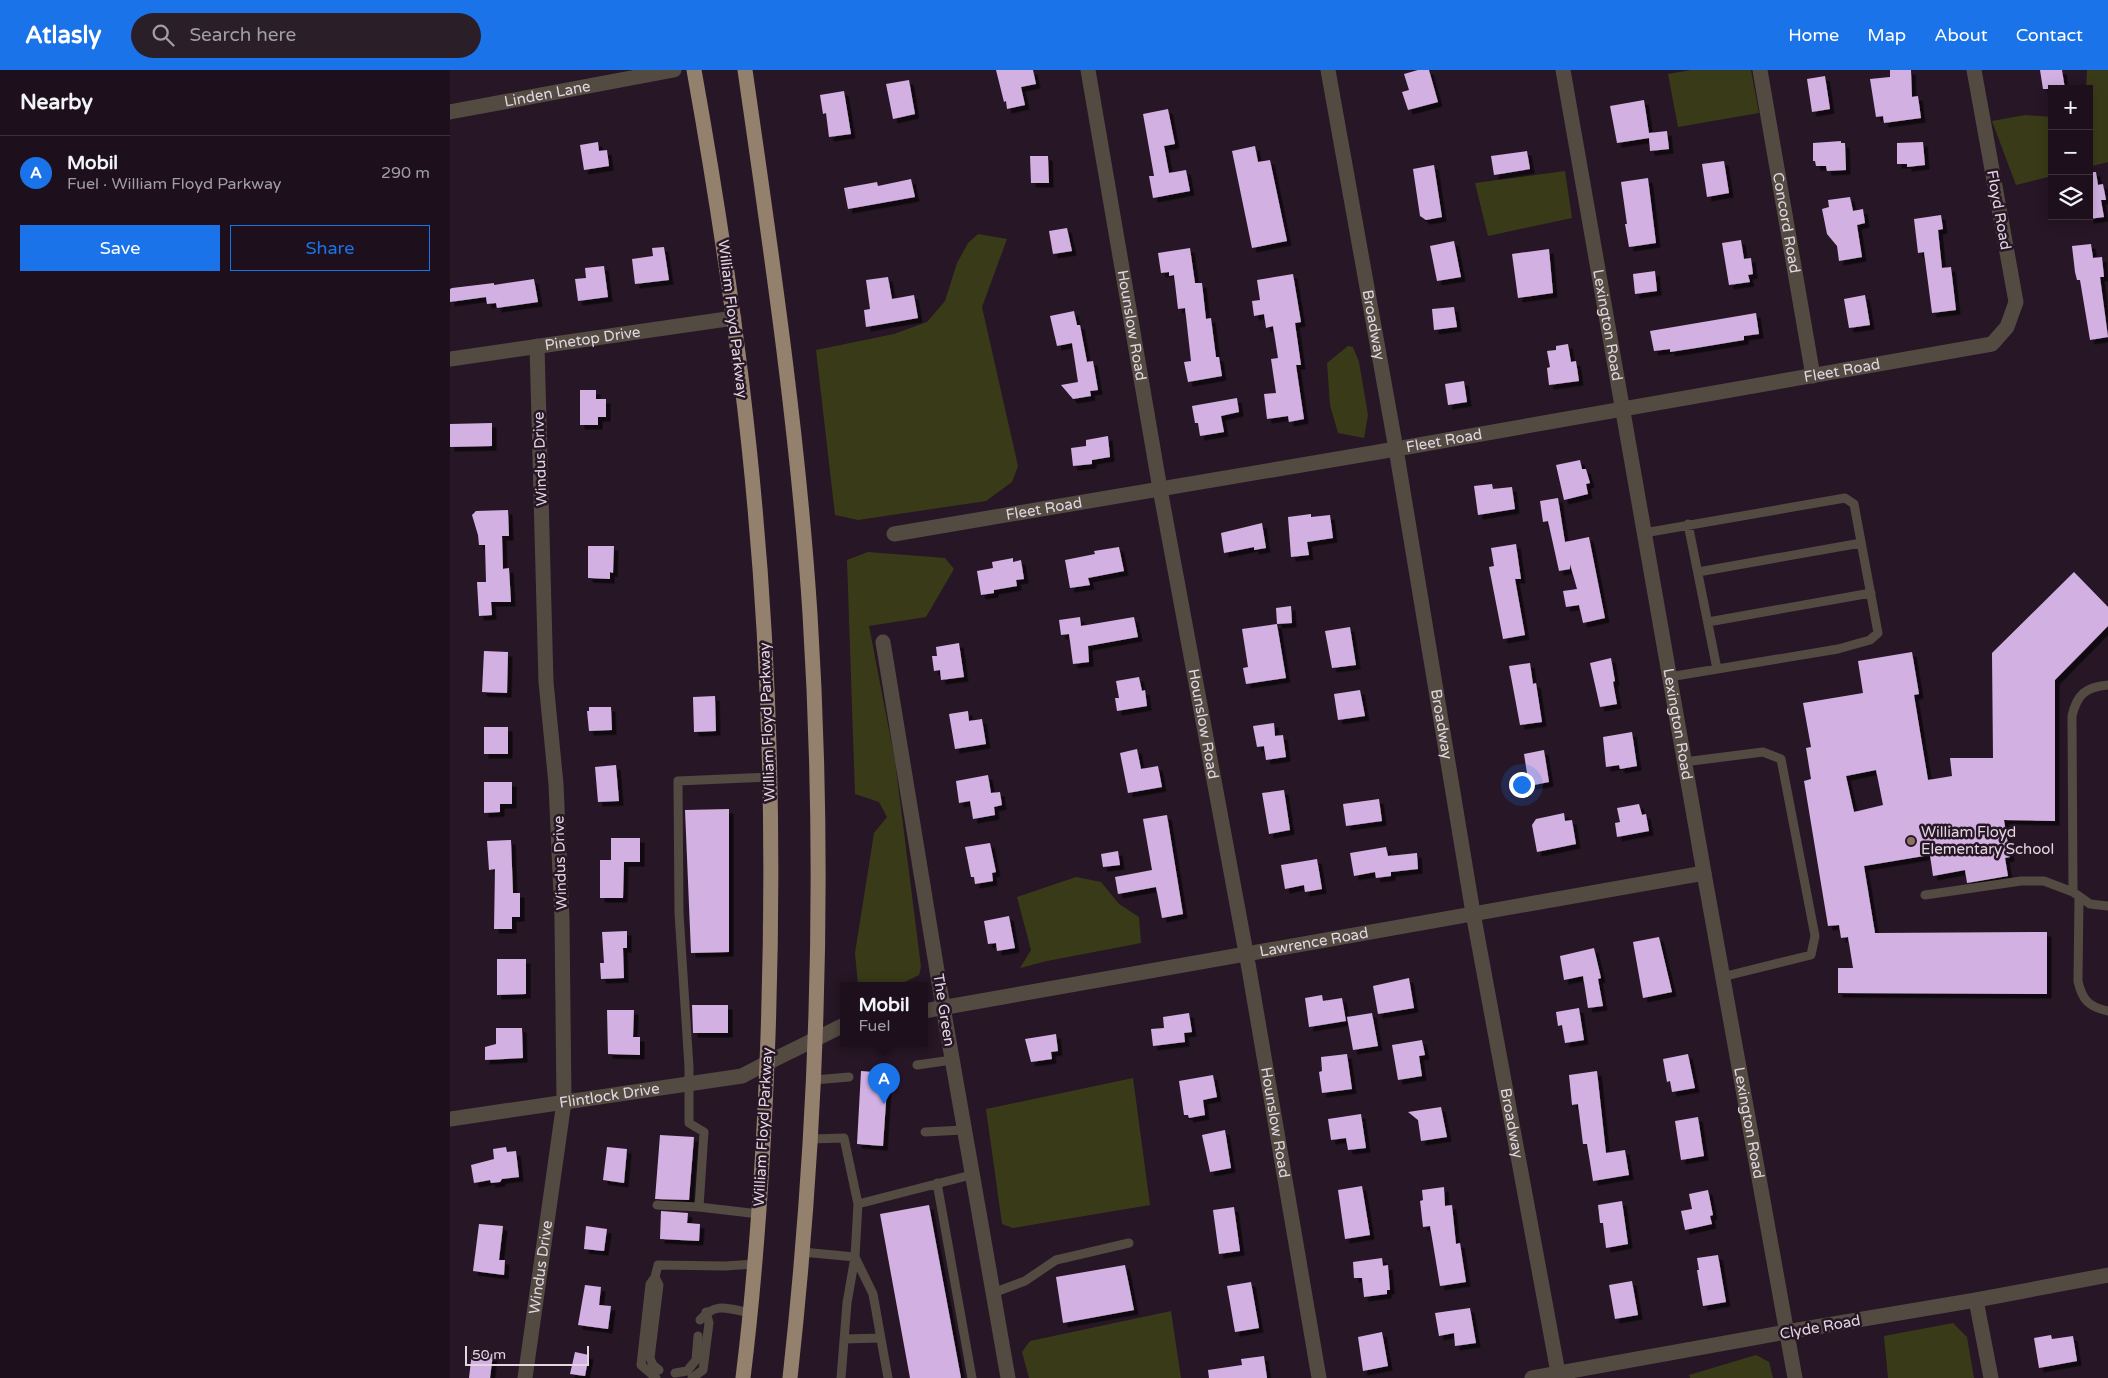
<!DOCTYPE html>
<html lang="en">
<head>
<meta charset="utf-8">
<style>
	:root { --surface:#1d101c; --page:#2a1e29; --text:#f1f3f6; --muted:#a09da3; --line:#3b303b; --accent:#1a73e8 }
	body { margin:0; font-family:"Varela Round",sans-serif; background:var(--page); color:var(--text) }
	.controls { position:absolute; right:15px; top:15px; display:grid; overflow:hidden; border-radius:0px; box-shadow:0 2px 12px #0003 }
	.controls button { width:45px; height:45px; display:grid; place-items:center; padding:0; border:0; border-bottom:1px solid var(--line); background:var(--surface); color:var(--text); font:25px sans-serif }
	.scale { position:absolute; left:15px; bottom:12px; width:124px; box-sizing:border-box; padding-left:5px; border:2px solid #e2d6e1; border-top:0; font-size:14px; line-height:18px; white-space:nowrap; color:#e2d6e1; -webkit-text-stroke:4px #271626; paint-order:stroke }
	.you { position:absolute; left:1071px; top:714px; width:18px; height:18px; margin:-12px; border:4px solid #fff; border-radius:50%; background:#1a73e8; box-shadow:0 0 0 8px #1a73e833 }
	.badge { display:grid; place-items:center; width:32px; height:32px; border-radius:50%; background:var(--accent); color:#fff; font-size:16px; font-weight:700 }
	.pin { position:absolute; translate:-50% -41px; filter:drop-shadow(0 1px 2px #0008) }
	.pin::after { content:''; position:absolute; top:26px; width:18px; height:15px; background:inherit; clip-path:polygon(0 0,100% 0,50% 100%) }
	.popup { position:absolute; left:390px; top:912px; width:88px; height:65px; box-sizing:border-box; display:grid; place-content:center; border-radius:0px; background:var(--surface); filter:drop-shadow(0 1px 4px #0005); font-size:16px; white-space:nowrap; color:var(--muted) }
	.popup b { font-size:19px; color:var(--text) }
	.popup::after { content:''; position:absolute; left:50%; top:100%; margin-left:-10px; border:10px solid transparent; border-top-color:var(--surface) }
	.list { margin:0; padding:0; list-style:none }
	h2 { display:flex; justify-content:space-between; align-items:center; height:65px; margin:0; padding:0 20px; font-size:21px }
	h2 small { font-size:16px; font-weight:400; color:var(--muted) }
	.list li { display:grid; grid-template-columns:32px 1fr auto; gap:15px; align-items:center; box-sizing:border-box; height:75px; padding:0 20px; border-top:1px solid var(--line) }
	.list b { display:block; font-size:19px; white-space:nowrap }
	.list p { margin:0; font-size:16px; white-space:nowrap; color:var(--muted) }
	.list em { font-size:16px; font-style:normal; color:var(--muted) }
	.actions { display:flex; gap:10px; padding:15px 20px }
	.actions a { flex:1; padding:11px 0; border:1px solid var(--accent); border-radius:0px; text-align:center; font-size:18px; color:var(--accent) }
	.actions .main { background:var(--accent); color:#fff }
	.icon { flex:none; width:28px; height:28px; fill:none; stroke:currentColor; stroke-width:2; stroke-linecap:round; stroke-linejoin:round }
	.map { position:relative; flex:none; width:1658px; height:1308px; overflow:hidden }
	header { display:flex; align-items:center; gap:30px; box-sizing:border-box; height:70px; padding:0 25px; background:var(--accent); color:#fff }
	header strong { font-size:24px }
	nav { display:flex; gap:28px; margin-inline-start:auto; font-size:18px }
	.search { width:350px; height:45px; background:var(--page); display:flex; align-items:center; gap:12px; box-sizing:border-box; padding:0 18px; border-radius:28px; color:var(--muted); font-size:19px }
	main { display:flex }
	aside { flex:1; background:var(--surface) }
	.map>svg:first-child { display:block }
	.green { fill:#393b18 }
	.building { fill:#d2b1e2; fill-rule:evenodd; filter:url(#shadow) }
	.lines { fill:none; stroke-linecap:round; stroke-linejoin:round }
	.service { stroke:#534a42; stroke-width:9 }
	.minor { stroke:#534a42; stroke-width:15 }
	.tertiary { stroke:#534a42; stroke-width:15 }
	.trunk { stroke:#93806d; stroke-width:15 }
	.education-dot { fill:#8d6e63; stroke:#271626; stroke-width:2 }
	.labels { text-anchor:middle; stroke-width:5; stroke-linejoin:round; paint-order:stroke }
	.street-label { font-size:15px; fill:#e2d6e1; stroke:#271626 }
	.poi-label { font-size:15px; fill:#e2d6e1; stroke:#271626; text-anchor:start }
</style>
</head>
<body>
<header>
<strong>Atlasly</strong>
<div class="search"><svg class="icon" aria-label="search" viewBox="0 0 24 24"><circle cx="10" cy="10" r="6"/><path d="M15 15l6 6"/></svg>Search here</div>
<nav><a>Home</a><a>Map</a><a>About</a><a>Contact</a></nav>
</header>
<main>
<aside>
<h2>Nearby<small></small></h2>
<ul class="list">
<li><span class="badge">A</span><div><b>Mobil</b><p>Fuel · William Floyd Parkway</p></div><em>290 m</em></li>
</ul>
<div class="actions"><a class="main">Save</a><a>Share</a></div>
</aside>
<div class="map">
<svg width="1658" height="1308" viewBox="0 0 1658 1308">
	<defs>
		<filter id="shadow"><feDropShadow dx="4.5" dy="4.5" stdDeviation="0" flood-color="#0009"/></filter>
	</defs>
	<rect width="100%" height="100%" fill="#271626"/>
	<!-- green -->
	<path class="green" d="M1241 0H1301L1309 43 1228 57 1218 4Z
		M1637 0H1658V92L1639 97V19H1636Z
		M1575 45 1602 47V106L1566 115 1542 51Z
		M1115 101 1122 148 1038 166 1025 113Z
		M528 164 557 169 532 237 568 396 562 412 536 431 408 450 385 445 366 280 444 264 477 252 495 231 507 193 518 173Z
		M898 276 903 277 909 292 918 345 914 368 888 363 880 335 877 293Z
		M418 482 495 488 504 499 476 547 419 556 445 691 471 897 469 905 449 915H408L405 883 424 763 437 747 429 732 405 724 397 490Z
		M626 807 651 812 669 834 689 847 691 873 597 891 570 898 581 880 567 827Z
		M683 1008 700 1135 563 1158 552 1154 536 1039Z
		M721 1241 731 1308H579L572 1282 580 1271Z
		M1503 1253 1517 1267 1524 1308H1438L1434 1266Z
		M1306 1285 1319 1292 1323 1308H1240L1239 1305Z"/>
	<!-- building -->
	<path class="building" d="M546 0H583L586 14 571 17 575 35 557 39 556 31 554 32Z
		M968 0H979L988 32 958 40 952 22 959 20 954 4Z
		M1440 0H1461L1462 27 1468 26 1471 48 1434 53 1433 46 1426 47 1420 9 1440 7Z
		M1590 0H1612L1615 19H1593Z
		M1375 6 1380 39 1362 42 1357 9Z
		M459 10 465 44 443 49 436 14Z
		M394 21 401 64 379 67 376 43 373 44 370 25Z
		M1194 30 1199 63 1217 61 1219 79 1200 81 1199 68 1167 73 1160 36Z
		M718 39 725 74 714 76 719 103 736 100 740 121 703 128 699 106H704L693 44Z
		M1391 71V73H1395L1396 100 1377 101 1376 96H1366L1365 91H1363V73Z
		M148 72 149 81 157 80 159 96 134 100 130 75Z
		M1473 72 1475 95 1457 97V94H1447V73Z
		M805 76 808 92 820 90 837 171 802 178 782 81Z
		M1077 81 1080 99 1044 105 1041 86Z
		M580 86H598L599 113H581Z
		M1274 91 1279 123 1257 127 1252 94Z
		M984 95 992 147 976 150 970 146 963 99Z
		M1639 102H1646L1648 115 1653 114 1656 130H1651L1654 147 1639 149Z
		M1198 108 1206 173 1179 177 1175 154H1177L1171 112Z
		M461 109 465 127 398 139 394 118 427 112 428 116Z
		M1400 127 1403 141 1413 139 1415 153 1407 155 1412 187 1389 191 1387 176 1377 164 1372 139 1379 137 1378 130Z
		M1491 145 1493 159 1488 160 1492 198 1501 197 1506 240 1482 243 1474 182 1468 183 1464 149Z
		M617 158 622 181 603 184 599 161Z
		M1291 170 1294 189 1301 188 1303 204 1298 205 1300 212 1279 215 1272 173Z
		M1004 171 1011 207 987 211 980 176Z
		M1641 174 1643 188 1652 187 1654 207H1650L1658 267 1640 270 1630 210H1627L1625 202 1622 176Z
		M214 177 219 210 185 214 182 189 203 186 202 178Z
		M740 178 745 213H752L756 249 761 248 766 287H769L772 306 738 312 734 292 741 291 735 238 728 239 724 205 719 206V202L711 203 708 183Z
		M1099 179 1103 223 1068 228 1062 184Z
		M154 196 158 227 128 231 125 209 136 208 135 198Z
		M1205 201 1207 221 1185 224 1183 204Z
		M843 204 851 252 845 253 851 295H846L854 349 839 352 838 346 817 349 814 324 826 323 821 289 828 288 823 256 816 258 814 244 804 246 802 231 810 230 807 210Z
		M438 207 442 229 464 225 468 248 416 257 414 240 420 239 416 210Z
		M84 209 88 232 47 238 46 233 37 234 36 227 0 232V219L2 218 44 213V215Z
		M1415 225 1420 255 1399 258 1394 229Z
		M1004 237 1007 257 984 260 982 239Z
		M624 241 627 255H630L637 292 643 291 648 320 640 321 641 326 623 329 611 315 628 312 622 273 607 276 600 246Z
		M1306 243 1309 264 1294 266V270L1246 278 1220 282V279L1204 281 1200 261Z
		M1118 274 1121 292 1126 291 1129 311 1099 315 1097 298 1100 297 1097 281 1106 280V276Z
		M1014 311 1017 332 998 335 995 314Z
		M130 320H146V329H156V347H148V355H130Z
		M787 328 789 342 771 346 774 362 750 366 748 353H745L742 336Z
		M42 353V376L0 377V354Z
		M658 366 660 387 642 390V394L623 396 621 378 636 376V370Z
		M1130 390 1132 399H1136L1140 413 1136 414 1138 424 1114 430 1106 395Z
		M1042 414 1043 419 1062 417 1065 439 1028 445 1024 416Z
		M1108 428 1115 472 1139 467 1155 548 1133 553 1129 535 1116 537 1113 521 1127 519 1120 494V499L1109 501 1098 451 1093 452 1090 431Z
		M58 440 59 466H52L53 499 59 498 61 532H41L42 545 29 546 27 512H36L35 475H29L28 465 22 445 26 441Z
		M861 444V447L880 445 883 468 857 472 859 485 841 487 838 447Z
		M812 453 816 478 804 480V477L774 483 771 463Z
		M1066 474 1071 509H1065L1075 565 1053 569 1039 497 1044 496 1041 478Z
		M138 476H164L163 503 160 502V509L138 508Z
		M669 477 674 501 638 508 640 515 620 518 615 490 645 484 644 481Z
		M563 488V492L571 490 574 509 566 510 567 516 544 520V523L531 525 527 501 543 498 542 492Z
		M1624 502 1658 537V556L1605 610V751L1554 750 1560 787 1555 788 1558 806 1517 813 1515 800 1483 806 1480 785 1414 796 1425 863 1597 862V924L1388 923V898H1403L1398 867 1391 868 1389 855 1378 856 1354 711 1361 709 1356 678 1361 677 1353 633 1413 623 1408 591 1462 582 1469 624 1464 625 1478 710 1502 706 1500 688H1543L1542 583ZM1426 700 1433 735 1404 742 1396 706Z
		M841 536 842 553 827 554 836 608 796 614 793 598 798 597 792 559 827 554 826 538Z
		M630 547 631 556 684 547 688 567 638 576 639 592 623 594 619 564 611 565 609 550Z
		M900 557 906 595 882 598 875 561Z
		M509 573 514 607 491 610 490 600 484 601 482 586H487L486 577Z
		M34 581 58 582 57 623 32 622Z
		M1161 588 1165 611 1163 612 1167 634 1150 637 1140 593Z
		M1080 593 1083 614 1086 613 1092 652 1070 655 1059 596Z
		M689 607 692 621 695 620 697 636 667 641 665 628H669L666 611Z
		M910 620 915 646 888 650 884 624Z
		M265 626 266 661 244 662 243 627Z
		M139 637H161L162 660 139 661 137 641H139Z
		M518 641 519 651 532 649 536 674 505 679 499 644Z
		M824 653 825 666 833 665 836 687 816 690 814 676 807 677 803 656Z
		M34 657H58V684H34Z
		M1182 662 1187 696 1170 699 1169 695 1156 697 1153 667Z
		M687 679 691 699 708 696 712 717 678 723 670 683Z
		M1094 680 1099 712 1079 716 1074 684Z
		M166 695 169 731 148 732 145 697Z
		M538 705 541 723 550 722 552 735 544 737 545 745 523 749 520 731 509 733 506 711Z
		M34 712H62V734H50V742L34 743Z
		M834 720 840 760 819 764 812 723Z
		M929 729 932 751 896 756 893 734Z
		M1189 734 1192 745 1196 744 1199 761 1167 767 1165 753 1170 752 1167 738Z
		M279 739V882L241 883 235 740Z
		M1114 743 1115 751 1122 750 1126 774 1087 782 1082 755 1086 749Z
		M717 745 733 844 712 848 706 817 668 824 665 807 702 800 693 749Z
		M161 768H190V792H174L173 828H150V790H161Z
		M61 770 63 823H70V847H62V859H44L45 799 39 800 37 771Z
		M540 773 546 802 542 803 543 811 525 814 524 807H521L515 777Z
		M936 777 938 786 967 783 968 799 941 802V806L926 808 925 802 904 806 900 783Z
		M668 781 670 795 653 797 651 784Z
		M867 789 872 819 855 822 854 815 835 819 831 795Z
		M559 846 565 878 547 881 546 873 538 874 534 851Z
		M177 861V878H173L174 908 151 909 150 893H154L152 862Z
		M1209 867 1222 922 1193 928 1183 872Z
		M1144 878 1151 908 1148 909 1153 936 1138 938 1133 906 1114 910 1110 886Z
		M47 889H76V924L47 925Z
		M959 908 964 938 928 944 923 916Z
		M872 925 873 931 892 928 896 951 859 957 855 928Z
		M242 935H278V963H243Z
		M1129 938 1134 970 1115 973 1112 955 1108 956 1106 942Z
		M157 940H184L183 967H190V985L158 984Z
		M739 943 742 962 734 963 735 972 703 976 701 959 714 958 713 947Z
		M922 943 928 976 903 980 897 947Z
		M46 958H72L73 988 35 990V977L46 974Z
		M606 964 608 981 601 982 602 989 581 992 575 969Z
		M972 970 975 985 969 986 972 1006 948 1010 942 975Z
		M897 984 902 1019 872 1023 869 1002 872 1001 871 987Z
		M1238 984 1245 1018 1222 1022 1220 1011 1217 1012 1213 989Z
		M411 1001 438 1003 433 1076 407 1074Z
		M1147 1001 1156 1083 1175 1080 1179 1105 1143 1111 1137 1074H1133L1128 1034 1122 1035 1119 1005Z
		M763 1005 767 1027 753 1030 755 1045 739 1048 738 1045H734L729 1011Z
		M991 1037 997 1067 971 1071 968 1050 958 1042Z
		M911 1044 916 1078 898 1080 896 1068 881 1070 878 1049Z
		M1248 1047 1254 1086 1231 1090 1225 1051Z
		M775 1060 781 1098 760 1102 752 1065Z
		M210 1065 244 1067 239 1130 205 1129Z
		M56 1077 57 1082 66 1081 69 1107 52 1109 50 1112 41 1113 40 1110 24 1113 21 1095 44 1089 43 1079Z
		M157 1077 177 1079 174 1113 153 1110Z
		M912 1116 920 1165 895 1169 888 1120Z
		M994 1117 995 1136 1002 1135 1006 1174 1010 1173 1016 1212 990 1216 980 1156 973 1157 970 1131 973 1130 972 1120Z
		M1258 1120 1263 1145 1260 1146 1262 1154 1235 1160 1231 1141 1242 1139 1239 1124Z
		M1172 1131 1178 1174 1156 1178 1153 1153H1150L1148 1135Z
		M479 1135 511 1308H460L430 1144Z
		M784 1137 790 1181 769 1184 763 1140Z
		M211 1141 238 1143 237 1153 250 1154 249 1171 210 1169Z
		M29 1154 53 1156 49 1190H55L54 1205 23 1201Z
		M136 1156 157 1159 154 1181 134 1179Z
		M1268 1185 1276 1232 1253 1236 1247 1200H1249L1247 1188Z
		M932 1188 933 1196 938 1195 940 1220H937V1224L914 1227 912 1208H904L903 1192Z
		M675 1195 684 1240 613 1253 606 1207Z
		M1182 1211 1188 1245 1165 1249 1159 1215Z
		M801 1212 809 1258 785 1262 777 1216Z
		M135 1215 151 1217 149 1235 161 1236 158 1259 128 1255Z
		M1020 1238 1026 1273 1005 1276 1004 1263 989 1266 985 1243Z
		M932 1262 938 1296 913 1301 908 1267Z
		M1601 1265 1602 1269 1623 1266 1627 1291 1589 1298 1584 1268Z
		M22 1282 43 1284 40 1308H19Z
		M125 1282 139 1285 135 1306 120 1304Z
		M814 1286 817 1308H759L758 1300 792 1295 791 1289Z"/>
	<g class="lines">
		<!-- service -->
		<path class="service" d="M1238 454 1267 599
			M1194 463 1395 428 1404 434 1428 563 1420 570 1388 579 1219 607
			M1248 502 1411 473
			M1258 552 1421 523
			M1234 692 1313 682 1331 689 1365 866 1361 885 1272 907
			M1623 822 1622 646C1627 624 1636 617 1658 615
			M1475 825 1571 811H1594L1623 822 1640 834 1658 836
			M1629 826 1628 911C1632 930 1639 937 1658 941
			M467 995 502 990
			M364 1010 399 1007
			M475 1062 513 1060
			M360 1069 394 1068 408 1134
			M487 1113 522 1308
			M207 1135 249 1137
			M309 1144 249 1137 254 1062 239 1053V997L229 843 228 711 320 707
			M352 1182 405 1187 408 1134 521 1105
			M405 1187 423 1224 438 1308
			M205 1207 209 1215 200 1288 203 1295 209 1300
			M543 1223 575 1211 606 1190 679 1173
			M250 1250C266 1231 279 1239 300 1243
			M394 1269 431 1268
			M225 1303 237 1301 246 1290 248 1266
			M206 1308 191 1295 200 1214 205 1207 208 1195 275 1196 305 1194
			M242 1308 253 1300 259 1253 256 1242
			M391 1308 397 1233 405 1187"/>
		<!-- minor -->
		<g class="minor">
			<path id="s1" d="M638 0 710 419 799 899 869 1308"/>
			<path id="s2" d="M878 0 946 379 1023 843 1109 1308"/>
			<path id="s3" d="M1113 0 1254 803"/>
			<path id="s4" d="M1310 0 1363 306"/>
			<path id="s5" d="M0 42 224 0"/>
			<path id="s6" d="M0 289 284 248"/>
			<path id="s7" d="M444 464 946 379 1542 274 1557 257 1566 232 1524 0"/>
			<path d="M433 572 493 937"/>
			<path id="s8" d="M0 1049 292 1006 317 993"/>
			<path d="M1526 1230 1541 1308"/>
			<path id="s9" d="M75 1308 114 1032 112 849 106 714 96 612 87 276"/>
			<path d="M1082 1308 1336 1262"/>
		</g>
		<!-- tertiary -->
		<g class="tertiary">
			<path d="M493 937 558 1308"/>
			<path id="s10" d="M474 941 1254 803 1345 1308"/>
			<path d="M317 993 394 955"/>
			<path d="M1336 1262 1526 1230 1658 1205"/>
		</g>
		<!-- trunk -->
		<path class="trunk" d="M244 0C270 145 292 291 305 438 321 613 324 790 318 966 314 1080 307 1194 293 1308
			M295 0C321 181 348 361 360 544 376 799 368 1054 340 1308"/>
	</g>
	<!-- markers -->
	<circle class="education-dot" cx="1461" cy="771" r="5"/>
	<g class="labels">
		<!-- street labels -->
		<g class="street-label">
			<text dy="5" stroke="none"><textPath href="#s5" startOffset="99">Linden Lane</textPath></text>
			<text transform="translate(1549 140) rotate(80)" y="5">Floyd Road</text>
			<text dy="5" stroke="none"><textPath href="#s4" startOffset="155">Concord Road</textPath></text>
			<text transform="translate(283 249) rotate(83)" y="5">William Floyd Parkway</text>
			<text dy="5" stroke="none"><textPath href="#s1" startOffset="259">Hounslow Road</textPath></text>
			<text dy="5" stroke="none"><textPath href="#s2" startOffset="259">Broadway</textPath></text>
			<text dy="5" stroke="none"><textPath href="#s3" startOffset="259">Lexington Road</textPath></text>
			<text dy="5" stroke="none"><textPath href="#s6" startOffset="144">Pinetop Drive</textPath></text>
			<text dy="5" stroke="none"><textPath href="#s7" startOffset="962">Fleet Road</textPath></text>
			<text dy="5" stroke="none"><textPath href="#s7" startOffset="558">Fleet Road</textPath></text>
			<text transform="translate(90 389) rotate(-92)" y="5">Windus Drive</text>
			<text dy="5" stroke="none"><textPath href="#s7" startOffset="152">Fleet Road</textPath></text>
			<text transform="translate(317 652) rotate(-92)" y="5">William Floyd Parkway</text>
			<text dy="5" stroke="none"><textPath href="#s1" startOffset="664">Hounslow Road</textPath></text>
			<text dy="5" stroke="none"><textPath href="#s2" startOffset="664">Broadway</textPath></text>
			<text dy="5" stroke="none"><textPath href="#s3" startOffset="664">Lexington Road</textPath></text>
			<text transform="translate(110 793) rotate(-92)" y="5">Windus Drive</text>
			<text dy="5" stroke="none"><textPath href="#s10" startOffset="396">Lawrence Road</textPath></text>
			<text transform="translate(494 940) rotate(81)" y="5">The Green</text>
			<text dy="5" stroke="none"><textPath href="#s8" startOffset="161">Flintlock Drive</textPath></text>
			<text dy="5" stroke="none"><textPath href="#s1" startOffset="1069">Hounslow Road</textPath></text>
			<text dy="5" stroke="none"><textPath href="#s2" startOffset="1069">Broadway</textPath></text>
			<text dy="5" stroke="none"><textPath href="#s10" startOffset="1046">Lexington Road</textPath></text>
			<text transform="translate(313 1057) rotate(-87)" y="5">William Floyd Parkway</text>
			<text dy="5" stroke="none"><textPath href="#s9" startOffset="112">Windus Drive</textPath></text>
			<text transform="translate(1370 1257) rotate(-10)" y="5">Clyde Road</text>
		</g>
		<!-- poi labels -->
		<g class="poi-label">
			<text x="1471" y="767">William Floyd<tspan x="1471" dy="17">Elementary School</tspan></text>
		</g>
	</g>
</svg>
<div class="controls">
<button>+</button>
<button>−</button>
<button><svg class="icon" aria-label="layers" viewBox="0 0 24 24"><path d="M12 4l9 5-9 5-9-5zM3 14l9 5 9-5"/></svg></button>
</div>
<div class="scale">50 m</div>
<div class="you"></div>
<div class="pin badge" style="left:434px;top:1034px">A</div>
<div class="popup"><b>Mobil</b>Fuel</div>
</div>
</main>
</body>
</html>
